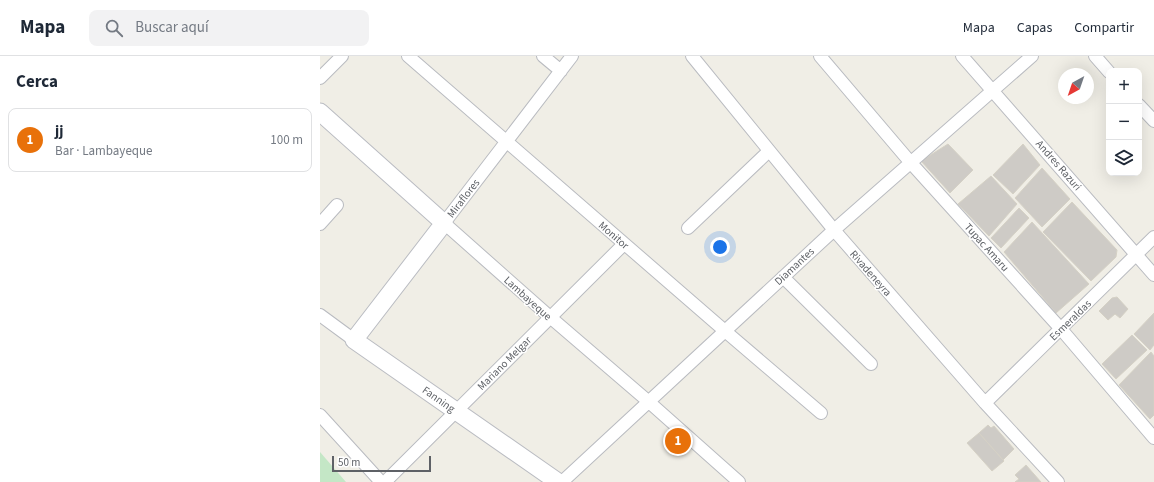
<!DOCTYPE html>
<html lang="es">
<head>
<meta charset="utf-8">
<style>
	:root { --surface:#fff; --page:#f2f2f3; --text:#1f2937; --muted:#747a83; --line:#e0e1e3; --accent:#0b8043 }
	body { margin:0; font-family:"Source Sans 3",sans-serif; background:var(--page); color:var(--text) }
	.controls { position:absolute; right:12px; top:12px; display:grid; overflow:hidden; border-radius:8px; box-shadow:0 4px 16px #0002 }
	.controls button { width:36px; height:36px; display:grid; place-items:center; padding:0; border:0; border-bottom:1px solid var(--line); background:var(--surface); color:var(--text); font:20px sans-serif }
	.compass { position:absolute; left:738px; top:12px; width:36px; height:36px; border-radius:50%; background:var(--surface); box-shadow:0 4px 16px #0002; rotate:220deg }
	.scale { position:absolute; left:12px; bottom:10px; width:99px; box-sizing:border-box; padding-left:4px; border:2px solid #5e6166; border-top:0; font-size:11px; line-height:14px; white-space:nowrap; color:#5e6166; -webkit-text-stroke:3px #fff; paint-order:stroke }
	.you { position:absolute; left:400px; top:191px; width:14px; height:14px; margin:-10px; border:3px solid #fff; border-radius:50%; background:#1a73e8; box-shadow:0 0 0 6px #1a73e833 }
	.badge { display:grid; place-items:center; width:26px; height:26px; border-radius:50%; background:var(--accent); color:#fff; font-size:13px; font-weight:700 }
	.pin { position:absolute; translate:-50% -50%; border:2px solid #fff; box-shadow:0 1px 4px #0006 }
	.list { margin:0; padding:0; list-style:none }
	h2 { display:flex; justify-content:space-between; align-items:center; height:52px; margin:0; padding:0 16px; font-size:17px }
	h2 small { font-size:13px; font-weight:400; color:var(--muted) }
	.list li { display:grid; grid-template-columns:26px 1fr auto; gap:12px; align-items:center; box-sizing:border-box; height:64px; margin:0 8px 8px; padding:0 8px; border:1px solid var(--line); border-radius:8px }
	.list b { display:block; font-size:15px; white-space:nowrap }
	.list p { margin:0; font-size:13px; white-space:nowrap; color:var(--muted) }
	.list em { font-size:13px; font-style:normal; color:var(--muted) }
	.icon { flex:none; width:22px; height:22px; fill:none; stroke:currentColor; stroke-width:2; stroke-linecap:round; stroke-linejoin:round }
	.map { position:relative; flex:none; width:834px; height:426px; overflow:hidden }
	header { display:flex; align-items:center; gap:24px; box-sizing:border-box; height:56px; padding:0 20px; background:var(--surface); border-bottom:1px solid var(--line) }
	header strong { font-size:19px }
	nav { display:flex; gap:22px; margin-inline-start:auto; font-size:14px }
	.search { width:280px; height:36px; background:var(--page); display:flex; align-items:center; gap:10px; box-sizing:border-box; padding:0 14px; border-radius:8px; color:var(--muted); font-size:15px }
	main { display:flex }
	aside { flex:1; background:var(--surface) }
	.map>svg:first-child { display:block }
	.green { fill:#c4e7c6 }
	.building { fill:#cecbc6; stroke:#d5d1c5 }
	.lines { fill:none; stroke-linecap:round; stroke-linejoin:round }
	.street-casing { stroke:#b9bbc0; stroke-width:14 }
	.secondary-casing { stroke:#babcc2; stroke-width:19 }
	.street { stroke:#fff; stroke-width:12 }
	.secondary { stroke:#fff; stroke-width:17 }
	.labels { text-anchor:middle; stroke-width:3; stroke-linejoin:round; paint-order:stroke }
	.street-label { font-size:11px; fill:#5e6166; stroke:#fff }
</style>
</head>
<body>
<header>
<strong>Mapa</strong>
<div class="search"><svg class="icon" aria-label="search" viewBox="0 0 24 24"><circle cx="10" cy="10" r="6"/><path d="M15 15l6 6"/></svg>Buscar aquí</div>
<nav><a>Mapa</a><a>Capas</a><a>Compartir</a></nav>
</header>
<main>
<aside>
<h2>Cerca<small></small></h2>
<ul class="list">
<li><span class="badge" style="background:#e8710a">1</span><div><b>jj</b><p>Bar · Lambayeque</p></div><em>100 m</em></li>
</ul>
</aside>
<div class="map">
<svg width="834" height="426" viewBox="0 0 834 426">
	<rect width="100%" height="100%" fill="#f0eee6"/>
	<!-- green -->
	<path class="green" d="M0 396 26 426H0Z"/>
	<!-- building -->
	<path class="building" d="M628 88 653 114 630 137 601 105Z
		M703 88 720 109 693 138 673 119Z
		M722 112 750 143 722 171 695 142Z
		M671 120 697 148 669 180 638 148Z
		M752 146 797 194 796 201 771 225 723 176Z
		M699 152 709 162 681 192 671 182Z
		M712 166 769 228 736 257 684 196Z
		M797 241 808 253 800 262 795 258 788 264 779 255 792 242Z
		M834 257V289L830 294 814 278Z
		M812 279 827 294 796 323 782 308Z
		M831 296 834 300V359L830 363 799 329Z
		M668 369 671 372 674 370 694 393 683 404 659 377Z
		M659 377 684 405 672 415 647 387Z
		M706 409 721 426H695L699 423 695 419Z"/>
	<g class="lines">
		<!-- street casing -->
		<g class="street-casing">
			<path id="street" d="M88 0 405 275 501 357
				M223 0 241 15
				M252 0 124 167 230 261 329 346 419 426
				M372 0 514 174 665 347 738 426
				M500 0 591 107 741 273 834 382
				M642 0 834 219
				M775 0 789 16
				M0 22 22 0
				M819 49 834 65
				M0 168 17 149
				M368 172 449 95
				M463 221 551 308
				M0 259 34 284
				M665 347 834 181
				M0 359 61 426
				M65 426 304 188
				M242 426 514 174 712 0"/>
		</g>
		<!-- secondary casing -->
		<g class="secondary-casing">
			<path id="secondary" d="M0 56 124 167 34 284 238 426"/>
		</g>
		<!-- street -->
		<use href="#street" class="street"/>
		<!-- secondary -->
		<use href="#secondary" class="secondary"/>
	</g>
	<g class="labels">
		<!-- street labels -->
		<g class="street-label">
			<text transform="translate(739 109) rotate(49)" y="4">Andres Razuri</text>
			<text transform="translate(143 142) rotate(-52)" y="4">Miraflores</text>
			<text transform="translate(294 179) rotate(41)" y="4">Monitor</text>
			<text transform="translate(667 191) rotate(48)" y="4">Tupac Amaru</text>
			<text transform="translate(474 210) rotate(-43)" y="4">Diamantes</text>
			<text transform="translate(551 217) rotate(49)" y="4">Rivadeneyra</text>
			<text transform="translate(208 242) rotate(42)" y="4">Lambayeque</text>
			<text transform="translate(750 264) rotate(-44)" y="4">Esmeraldas</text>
			<text transform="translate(184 307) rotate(-45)" y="4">Mariano Melgar</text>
			<text transform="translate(119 343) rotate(35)" y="4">Fanning</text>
		</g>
	</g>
</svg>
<div class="controls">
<button>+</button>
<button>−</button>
<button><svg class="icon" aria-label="layers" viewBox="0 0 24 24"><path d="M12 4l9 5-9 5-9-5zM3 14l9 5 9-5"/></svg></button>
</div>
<svg class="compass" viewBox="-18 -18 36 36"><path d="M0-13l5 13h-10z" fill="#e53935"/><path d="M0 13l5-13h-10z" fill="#747a83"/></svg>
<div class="scale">50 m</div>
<div class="you"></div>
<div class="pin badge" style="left:358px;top:385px;background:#e8710a">1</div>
</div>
</main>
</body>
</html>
